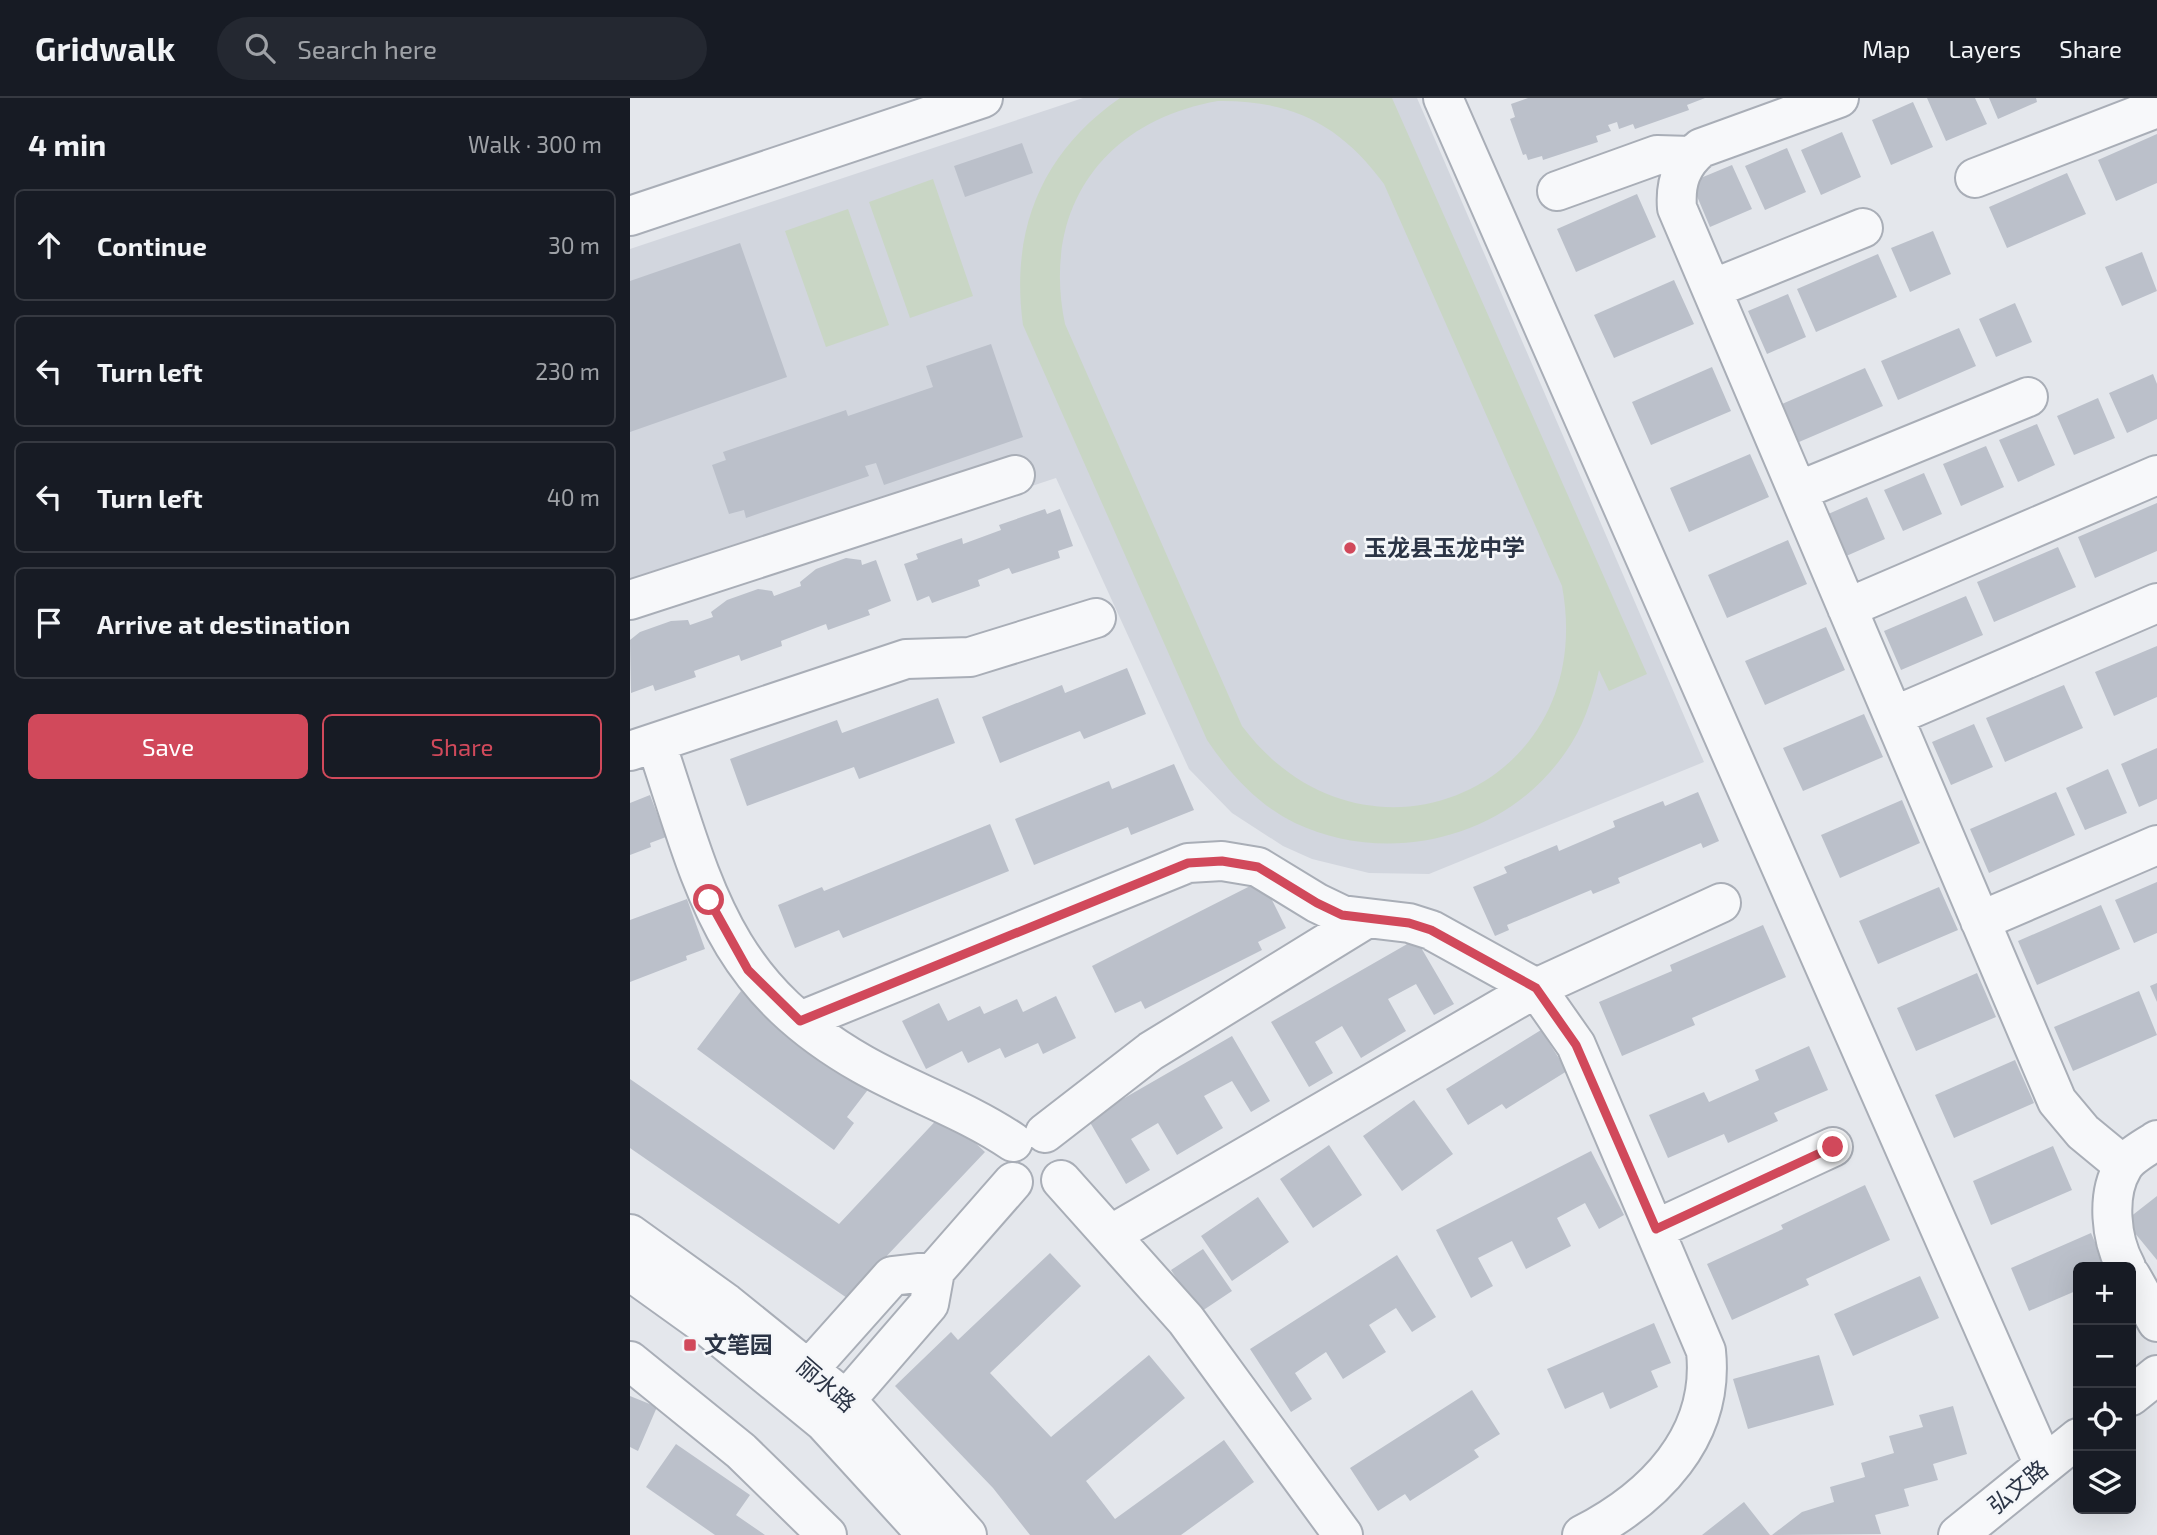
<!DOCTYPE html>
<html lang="en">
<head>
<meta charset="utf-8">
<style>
	:root { --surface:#171b24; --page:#242831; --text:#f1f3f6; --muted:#9ea1a6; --line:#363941; --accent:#d1495b }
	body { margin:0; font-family:"Exo 2","Noto Sans SC",sans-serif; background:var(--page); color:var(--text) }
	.controls { position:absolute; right:21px; bottom:21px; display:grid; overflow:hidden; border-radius:10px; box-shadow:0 7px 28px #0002 }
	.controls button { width:63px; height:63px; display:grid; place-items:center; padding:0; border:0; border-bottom:2px solid var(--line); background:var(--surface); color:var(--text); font:35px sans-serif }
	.stop { position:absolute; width:21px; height:21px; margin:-16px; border:5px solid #d1495b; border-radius:50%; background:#fff }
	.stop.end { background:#d1495b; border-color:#fff; box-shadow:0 2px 7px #0008 }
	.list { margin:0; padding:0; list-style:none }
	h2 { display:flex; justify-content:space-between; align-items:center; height:91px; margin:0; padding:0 28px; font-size:30px }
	h2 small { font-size:23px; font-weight:400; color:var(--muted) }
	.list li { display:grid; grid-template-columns:46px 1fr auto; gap:21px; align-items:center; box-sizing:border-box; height:112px; margin:0 14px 14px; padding:0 14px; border:2px solid var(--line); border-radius:10px }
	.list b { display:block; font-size:26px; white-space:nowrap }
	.list em { font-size:23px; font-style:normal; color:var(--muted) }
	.actions { display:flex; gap:14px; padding:21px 28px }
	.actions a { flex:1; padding:16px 0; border:2px solid var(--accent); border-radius:10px; text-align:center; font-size:24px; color:var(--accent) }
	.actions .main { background:var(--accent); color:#fff }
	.icon { flex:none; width:38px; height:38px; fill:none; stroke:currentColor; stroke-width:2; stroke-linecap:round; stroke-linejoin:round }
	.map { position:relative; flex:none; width:1527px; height:1437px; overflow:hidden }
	header { display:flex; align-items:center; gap:42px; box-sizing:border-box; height:98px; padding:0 35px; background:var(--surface); border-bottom:2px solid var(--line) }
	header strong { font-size:33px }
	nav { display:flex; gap:38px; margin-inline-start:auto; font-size:24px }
	.search { width:490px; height:63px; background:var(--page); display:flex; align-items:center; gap:18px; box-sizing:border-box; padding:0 24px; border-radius:38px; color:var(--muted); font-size:26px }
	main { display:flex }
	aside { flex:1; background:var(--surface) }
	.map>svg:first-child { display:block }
	.built { fill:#d2d6de }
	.green { fill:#c9d6c5; fill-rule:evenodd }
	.building { fill:#bbc0ca }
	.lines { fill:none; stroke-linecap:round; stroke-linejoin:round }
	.minor-casing { stroke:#a9aeb7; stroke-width:42 }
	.minor { stroke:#f7f8fa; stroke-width:38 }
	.route { stroke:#d1495b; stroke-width:9 }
	.poi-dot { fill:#d1495b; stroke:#f4f6f9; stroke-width:2.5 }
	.labels { text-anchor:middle; stroke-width:5; stroke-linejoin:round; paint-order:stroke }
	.poi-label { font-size:23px; font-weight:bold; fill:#2b3445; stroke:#f4f6f9; text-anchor:start }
	.street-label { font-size:23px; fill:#2b3445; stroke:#f4f6f9 }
</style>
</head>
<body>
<header>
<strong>Gridwalk</strong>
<div class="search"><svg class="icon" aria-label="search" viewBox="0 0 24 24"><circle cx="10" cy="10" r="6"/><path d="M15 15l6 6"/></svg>Search here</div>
<nav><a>Map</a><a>Layers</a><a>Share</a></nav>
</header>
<main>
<aside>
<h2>4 min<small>Walk · 300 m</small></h2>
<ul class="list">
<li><svg class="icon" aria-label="ahead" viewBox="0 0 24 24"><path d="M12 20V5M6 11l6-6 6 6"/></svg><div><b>Continue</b></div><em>30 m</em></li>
<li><svg class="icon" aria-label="left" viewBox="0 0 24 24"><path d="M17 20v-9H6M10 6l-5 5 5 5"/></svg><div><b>Turn left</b></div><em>230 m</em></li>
<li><svg class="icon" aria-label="left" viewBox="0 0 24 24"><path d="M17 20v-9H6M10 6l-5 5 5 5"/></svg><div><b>Turn left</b></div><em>40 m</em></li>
<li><svg class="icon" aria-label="arrive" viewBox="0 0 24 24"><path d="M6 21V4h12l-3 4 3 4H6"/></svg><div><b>Arrive at destination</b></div></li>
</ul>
<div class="actions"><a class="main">Save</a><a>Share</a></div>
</aside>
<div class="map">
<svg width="1527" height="1437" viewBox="0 0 1527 1437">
	<rect width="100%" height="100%" fill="#e4e7ec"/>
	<!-- built -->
	<path class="built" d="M453 0H787L1074 664 799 776 739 775 682 761 653 748 602 715 559 671 426 380 0 520V151Z"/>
	<!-- green -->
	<path class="green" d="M490 0H762L1017 576 979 593 969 572C962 602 953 630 935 655 876 741 758 769 665 725 628 707 600 676 577 642L393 227C380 133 411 55 490 0ZM588 3C662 2 711 27 754 86L932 488C970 690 734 791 612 628L435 226C411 111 473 23 588 3Z
		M303 81 343 198 280 220 239 104Z
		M218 111 259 227 196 249 155 133Z"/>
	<!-- building -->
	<path class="building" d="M898 0H1075L1057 7 1059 12 1005 31 1003 26 989 31 987 24 978 27 981 33 966 38 968 44 913 62 912 58 898 62 896 56 893 57 880 21 885 19 881 6Z
		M1297 0H1345L1357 26 1316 43Z
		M1359 0H1406L1407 4 1368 21Z
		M1283 4 1303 49 1261 67 1242 22Z
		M1212 34 1231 79 1191 97 1171 52Z
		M1527 36V85L1486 103 1468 62Z
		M392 45 403 75 335 99 324 68Z
		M1157 50 1176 94 1135 112 1115 68Z
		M1102 67 1122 111 1080 129 1061 84Z
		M1437 75 1456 116 1377 150 1359 109Z
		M1007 96 1026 139 946 174 927 131Z
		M1303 133 1321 176 1280 194 1261 150Z
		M110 145 157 279 0 334V183Z
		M1512 154 1527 193 1492 208 1475 169Z
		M1248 156 1267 199 1186 234 1167 191Z
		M1044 182 1064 226 984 260 964 217Z
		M1158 196 1176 239 1137 256 1118 213Z
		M1385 205 1402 244 1366 259 1349 221Z
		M1329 230 1346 268 1268 302 1251 263Z
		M361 246 393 339 254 387 246 365 235 368 239 378 116 420 114 412 99 416 82 367 96 362 93 354 216 312 218 318 303 289 296 268Z
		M1082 269 1101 313 1021 347 1002 304Z
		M1235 270 1253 308 1169 344 1152 306Z
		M1523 276 1527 286V321L1497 335 1479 295Z
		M1468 300 1485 340 1444 357 1427 318Z
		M1407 326 1425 367 1388 384 1369 342Z
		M1356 348 1374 389 1331 408 1313 366Z
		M1120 356 1139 399 1059 434 1040 390Z
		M1294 375 1312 416 1273 433 1254 392Z
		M1237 399 1255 441 1214 459 1196 417Z
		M1527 405V453L1465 480 1448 439Z
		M415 411 417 416 430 411 443 448 428 453 430 460 382 476 379 470 348 482 350 488 302 505 299 498 287 503 274 466 288 461 286 456 332 440 333 446 371 432 369 427Z
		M1158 442 1177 486 1097 520 1078 477Z
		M1428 449 1446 489 1364 524 1347 484Z
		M216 460 231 462 232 467 246 462 261 503 238 512 240 517 198 532 196 526 151 543 152 548 111 563 109 557 64 573 66 579 25 593 23 587 1 595 0 542 10 534 41 523 58 522 60 527 83 519 81 514 97 502 128 491 142 493 144 498 171 488 170 484 186 471Z
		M1336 498 1353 537 1271 572 1254 533Z
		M1196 529 1215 572 1135 607 1115 563Z
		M1527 548V599L1484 618 1465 574Z
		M497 570 516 616 454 641 450 633 370 665 352 619 432 587 435 595Z
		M1434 587 1453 630 1375 664 1356 620Z
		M308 600 325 645 229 681 224 669 117 708 100 661 207 622 212 635Z
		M1234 616 1253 659 1173 693 1153 650Z
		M1344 626 1363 669 1321 687 1302 644Z
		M1527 650V701L1509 709 1491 666Z
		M544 666 564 712 501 737 498 729 404 767 385 721 479 683 482 691Z
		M1478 671 1497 715 1455 732 1436 690Z
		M1068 694 1089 743 1073 750 1071 745 988 780 990 785 963 796 961 792 877 827 879 832 865 838 843 789 877 775 874 769 927 747 929 753 985 729 983 723 1033 703 1035 708Z
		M1426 694 1445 737 1359 775 1340 731Z
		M20 697 36 739 20 745 21 749 0 757V705Z
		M1272 702 1290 745 1210 780 1191 737Z
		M360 726 379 773 213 840 209 832 165 850 148 807 192 789 194 793Z
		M632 782 656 830 628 844 632 852 515 911 511 903 485 915 462 868Z
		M1527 784V835L1504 845 1485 802Z
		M1309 789 1328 832 1248 866 1229 823Z
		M57 801 75 851 56 858 57 862 0 884V822Z
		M1471 807 1490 851 1407 887 1388 843Z
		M1133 827 1156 879 1062 920 1065 927 992 958 969 904 1042 873 1040 867Z
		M786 841 824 906 804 917 786 886 758 901 776 933 731 960 712 928 685 944 703 975 679 989 641 924Z
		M1347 875 1366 919 1286 953 1267 910Z
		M1527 885V904L1520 888Z
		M111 893 240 989 217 1019 224 1025 204 1052 67 951Z
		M1509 893 1527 937 1443 973 1424 929Z
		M426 898 446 940 413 956 408 945 375 960 370 950 338 965 332 953 296 971 272 923 309 905 318 923 350 908 354 916 387 901 393 914Z
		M911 932 937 973 876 1011 872 1006 838 1027 816 991Z
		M602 938 640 1003 621 1014 602 983 574 998 593 1030 547 1057 528 1025 501 1041 520 1072 496 1086 458 1021Z
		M1179 948 1198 992 1144 1015 1148 1023 1098 1045 1094 1036 1038 1060 1019 1017 1074 994 1079 1004 1129 982 1125 972Z
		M1385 962 1404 1005 1324 1040 1305 997Z
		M0 981 209 1126 313 1015 355 1054 217 1200 0 1050Z
		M784 1002 823 1056 772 1093 733 1038Z
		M699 1047 732 1097 683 1130 650 1081Z
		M1423 1048 1442 1092 1361 1127 1343 1083Z
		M961 1053 994 1117 969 1131 955 1105 927 1120 941 1148 896 1171 882 1143 848 1160 863 1188 841 1200 806 1132Z
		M1235 1087 1260 1142 1176 1181 1179 1187 1102 1222 1077 1166 1153 1131 1151 1127Z
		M1527 1098V1162L1495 1123Z
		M628 1099 659 1144 602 1183 571 1138Z
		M1461 1135 1476 1169H1448V1192L1399 1213 1381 1170Z
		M573 1151 602 1193 569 1215 541 1172Z
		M420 1155 451 1188 360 1275 421 1339 519 1257 555 1300 456 1383 485 1421 594 1342 624 1384 551 1437H400L363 1390 265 1288 321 1234 328 1242Z
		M767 1157 806 1219 782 1234 766 1210 739 1227 756 1254 713 1281 696 1254 665 1275 682 1301 661 1314 620 1251Z
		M1290 1178 1309 1220 1223 1258 1204 1216Z
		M1024 1225 1041 1265 1021 1273 1028 1289 980 1311 973 1294 935 1311 917 1271Z
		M1189 1257 1204 1307 1118 1331 1103 1281Z
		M842 1292 870 1336 844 1352 849 1359 780 1403 775 1396 748 1413 720 1370Z
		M0 1298 27 1309 8 1353 0 1349Z
		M1323 1308 1337 1356 1303 1366 1308 1382 1274 1391 1279 1408 1245 1417 1251 1436 1142 1437 1172 1414 1204 1404 1200 1389 1235 1379 1231 1365 1264 1355 1259 1338 1293 1329 1289 1317Z
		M46 1346 120 1397 106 1417 135 1437H85L16 1389Z
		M1114 1404 1140 1437H1072Z"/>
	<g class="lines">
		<!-- minor casing -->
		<g class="minor-casing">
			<path id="minor" d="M813 0 1414 1367
				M1209 0 1071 50C1051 66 1045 85 1047 110L1427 1003 1453 1034 1493 1067
				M1345 80 1527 10
				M927 93 1027 57 1061 58
				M0 118 353 0
				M1082 191 1233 130
				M1168 393 1398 299
				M0 502 385 377
				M1217 510 1527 377
				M1264 618 1527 505
				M26 645C74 788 90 885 232 966 281 994 336 1012 383 1044
				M0 653 276 561 340 559 466 520
				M1350 823 1527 747
				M170 923 558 765 592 763 628 769 687 805 712 817 779 825 801 832 906 890 946 947 1076 1253C1085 1339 1024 1400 952 1437
				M415 1035 521 953 734 822
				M431 1082 556 1222 713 1437
				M1026 1131 1203 1049
				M0 1136 96 1205 216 1302 337 1437
				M482 1136 906 890 1091 805
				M1496 1169C1481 1142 1476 1097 1493 1069 1499 1058 1517 1049 1527 1042
				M0 1173 78 1229 194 1324 297 1437
				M1501 1178 1527 1224
				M0 1263 111 1353 197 1437
				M179 1271 262 1178 305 1173
				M1501 1298 1527 1277
				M216 1302 299 1206 305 1173 383 1084
				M1328 1437 1448 1340"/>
		</g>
		<!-- minor -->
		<use href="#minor" class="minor"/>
	</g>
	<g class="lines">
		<!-- route -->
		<path class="route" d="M79 802 118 872 170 923 558 765 592 763 628 769 687 805 712 817 779 825 801 832 906 890 946 947 1026 1131 1203 1049"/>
	</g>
	<!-- markers -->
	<g class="poi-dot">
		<circle cx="720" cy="450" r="7"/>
		<rect x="53" y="1240" width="14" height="14" rx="3.5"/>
	</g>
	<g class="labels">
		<!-- poi labels -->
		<g class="poi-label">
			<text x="734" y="458">玉龙县玉龙中学</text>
			<text x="74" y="1255">文笔园</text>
		</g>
		<!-- street labels -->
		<g class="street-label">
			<text transform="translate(196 1287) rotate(41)" y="8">丽水路</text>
			<text transform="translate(1388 1389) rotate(-39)" y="8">弘文路</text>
		</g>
	</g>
</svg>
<div class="controls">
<button>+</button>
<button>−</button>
<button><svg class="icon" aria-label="locate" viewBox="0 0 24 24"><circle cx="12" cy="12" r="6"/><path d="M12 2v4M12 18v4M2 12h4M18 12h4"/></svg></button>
<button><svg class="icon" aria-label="layers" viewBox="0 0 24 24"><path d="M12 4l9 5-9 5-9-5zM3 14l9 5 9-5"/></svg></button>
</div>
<div class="stop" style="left:79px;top:802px"></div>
<div class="stop end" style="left:1203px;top:1049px"></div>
</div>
</main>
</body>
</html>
